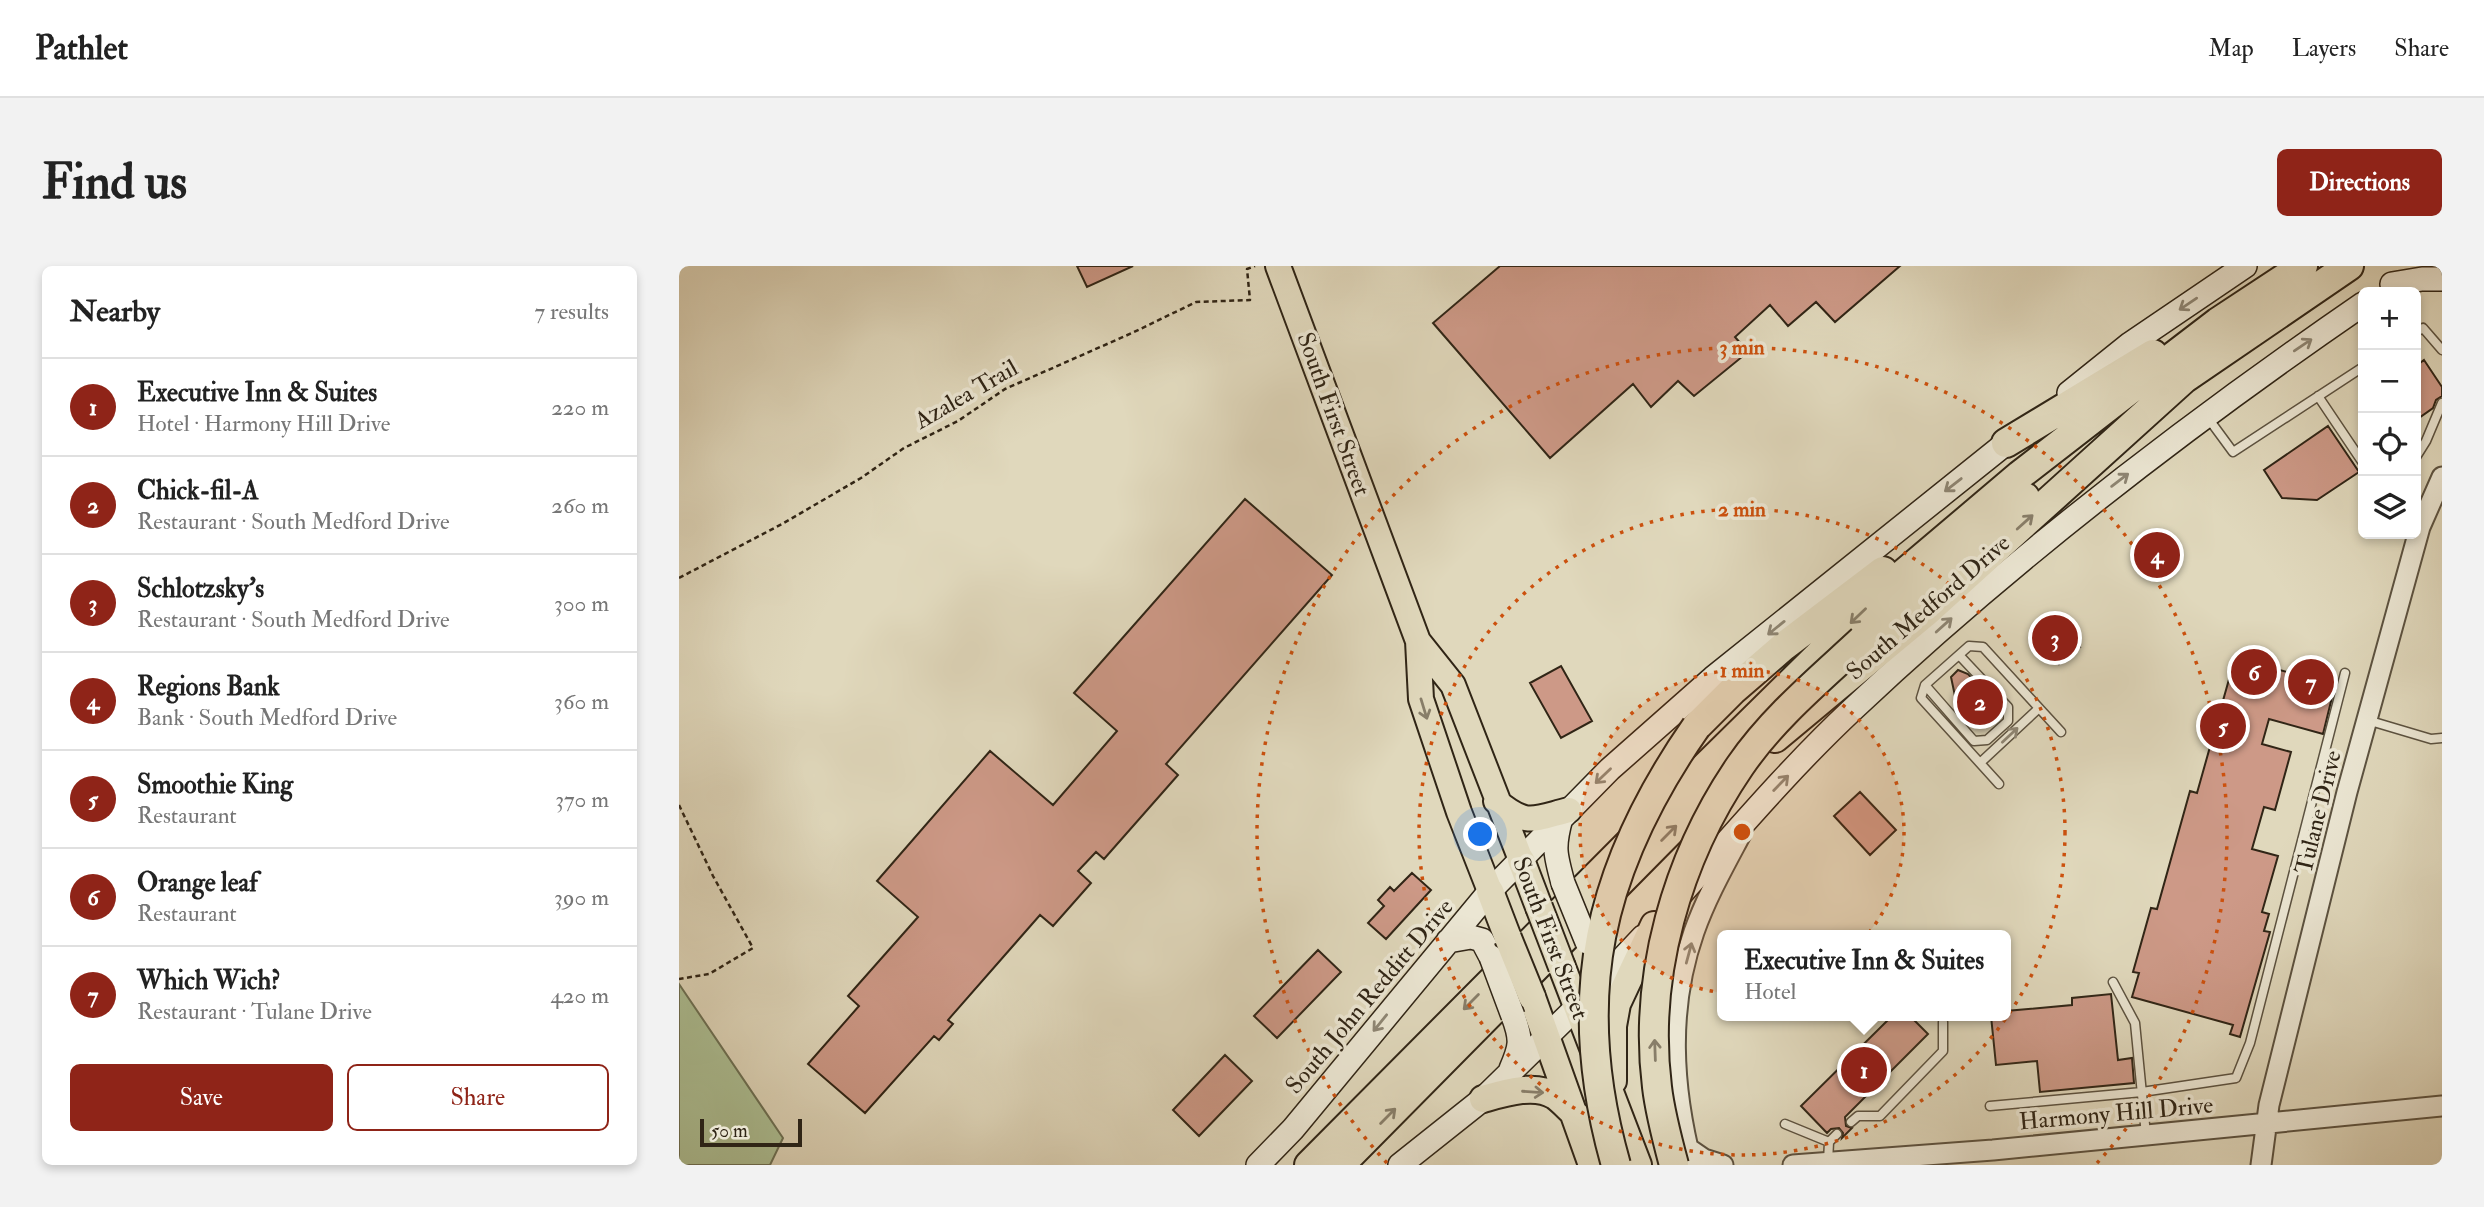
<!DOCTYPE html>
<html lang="en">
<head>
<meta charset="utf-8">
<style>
	:root { --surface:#fff; --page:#f2f2f2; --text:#222; --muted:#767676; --line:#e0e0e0; --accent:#8f2418 }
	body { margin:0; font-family:"IM FELL Double Pica",serif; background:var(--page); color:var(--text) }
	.controls { position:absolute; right:21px; top:21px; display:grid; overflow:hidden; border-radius:10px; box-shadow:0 4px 10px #0003 }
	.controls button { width:63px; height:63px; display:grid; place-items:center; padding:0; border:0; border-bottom:2px solid var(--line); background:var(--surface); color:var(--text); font:35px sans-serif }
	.scale { position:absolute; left:21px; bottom:18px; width:102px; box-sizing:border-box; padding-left:7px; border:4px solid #302516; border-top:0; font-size:19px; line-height:24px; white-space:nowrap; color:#302516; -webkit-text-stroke:5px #ebe6d3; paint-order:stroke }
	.you { position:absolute; left:802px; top:569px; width:24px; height:24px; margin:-18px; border:5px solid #fff; border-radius:50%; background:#1a73e8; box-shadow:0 0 0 10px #1a73e833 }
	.badge { display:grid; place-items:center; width:46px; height:46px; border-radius:50%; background:var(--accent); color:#fff; font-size:23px; font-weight:700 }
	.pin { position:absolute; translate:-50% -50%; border:4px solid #fff; box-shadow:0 2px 7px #0006 }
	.popup { position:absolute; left:1038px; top:664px; width:294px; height:91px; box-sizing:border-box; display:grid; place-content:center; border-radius:10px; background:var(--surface); filter:drop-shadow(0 2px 5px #0005); font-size:23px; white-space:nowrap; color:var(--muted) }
	.popup b { font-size:26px; color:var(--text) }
	.popup::after { content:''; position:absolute; left:50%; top:100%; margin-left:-14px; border:14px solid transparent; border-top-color:var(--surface) }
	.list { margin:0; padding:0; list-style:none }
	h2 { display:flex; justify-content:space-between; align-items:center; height:91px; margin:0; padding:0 28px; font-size:30px }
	h2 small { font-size:23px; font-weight:400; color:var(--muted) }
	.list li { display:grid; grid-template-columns:46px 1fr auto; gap:21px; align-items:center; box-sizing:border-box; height:98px; padding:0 28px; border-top:2px solid var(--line) }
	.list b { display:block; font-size:26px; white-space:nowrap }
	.list p { margin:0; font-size:23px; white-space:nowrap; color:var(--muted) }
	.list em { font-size:23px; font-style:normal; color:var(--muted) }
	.actions { display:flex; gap:14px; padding:21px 28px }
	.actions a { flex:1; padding:16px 0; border:2px solid var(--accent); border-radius:10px; text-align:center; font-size:24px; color:var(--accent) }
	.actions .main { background:var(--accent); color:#fff }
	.icon { flex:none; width:38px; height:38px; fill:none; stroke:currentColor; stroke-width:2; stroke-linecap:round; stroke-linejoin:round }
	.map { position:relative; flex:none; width:1763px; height:899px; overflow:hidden; border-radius:10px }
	header { display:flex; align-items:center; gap:42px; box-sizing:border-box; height:98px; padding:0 35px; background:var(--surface); border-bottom:2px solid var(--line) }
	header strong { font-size:33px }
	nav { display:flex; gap:38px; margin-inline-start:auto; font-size:24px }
	.intro { display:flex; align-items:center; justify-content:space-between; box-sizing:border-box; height:168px; padding:0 42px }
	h1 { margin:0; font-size:49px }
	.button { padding:18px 32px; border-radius:10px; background:var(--accent); color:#fff; font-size:24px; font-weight:700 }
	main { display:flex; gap:42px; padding:0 42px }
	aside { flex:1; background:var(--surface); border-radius:10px; box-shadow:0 4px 10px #0003 }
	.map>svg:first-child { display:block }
	.green { fill:#adc095; stroke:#6e7256; stroke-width:2 }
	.building { fill:#cd9987; stroke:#302516; stroke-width:2 }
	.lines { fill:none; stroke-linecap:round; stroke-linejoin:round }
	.service-casing { stroke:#5c5240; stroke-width:11 }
	.tertiary-casing { stroke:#5c5240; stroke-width:23 }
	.secondary-casing { stroke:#302516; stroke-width:26 }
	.primary-casing { stroke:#302516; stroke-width:28 }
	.trunk-casing { stroke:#302516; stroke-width:30 }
	.motorway-casing { stroke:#302516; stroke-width:32 }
	.path { stroke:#302516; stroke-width:2.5; stroke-dasharray:5 3.5; stroke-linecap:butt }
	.service { stroke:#ebe6d3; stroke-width:8 }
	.tertiary { stroke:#ebe6d3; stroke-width:19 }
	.secondary { stroke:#ebe6d3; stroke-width:23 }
	.primary { stroke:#e0d8bc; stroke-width:24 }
	.trunk { stroke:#e0d8bc; stroke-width:26 }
	.motorway { stroke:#e0d8bc; stroke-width:28 }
	.secondary-bridge-casing { stroke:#302516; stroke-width:26; stroke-linecap:butt }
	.trunk-bridge-casing { stroke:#302516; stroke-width:30; stroke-linecap:butt }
	.motorway-bridge-casing { stroke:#302516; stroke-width:32; stroke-linecap:butt }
	.secondary-bridge { stroke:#ebe6d3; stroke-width:23 }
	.trunk-bridge { stroke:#e0d8bc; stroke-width:26 }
	.motorway-bridge { stroke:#e0d8bc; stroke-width:28 }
	.oneway { stroke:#8e8674 }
	.oneway2 { stroke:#887e69 }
	.ring { fill:none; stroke:#cc510e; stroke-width:3.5; stroke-dasharray:3.5 7 }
	.labels { text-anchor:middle; stroke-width:7; stroke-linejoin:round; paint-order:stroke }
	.street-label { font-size:24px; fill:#302516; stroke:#ebe6d3 }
	.centre { fill:#cc510e; stroke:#ebe6d3; stroke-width:3.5 }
	.ring-label { font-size:21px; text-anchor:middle; font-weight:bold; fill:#cc510e; stroke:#ebe6d3; stroke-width:7; stroke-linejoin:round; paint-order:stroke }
</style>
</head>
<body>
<header>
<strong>Pathlet</strong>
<nav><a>Map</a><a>Layers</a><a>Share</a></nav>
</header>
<div class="intro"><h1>Find us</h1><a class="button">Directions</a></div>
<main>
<aside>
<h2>Nearby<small>7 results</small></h2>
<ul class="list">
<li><span class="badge">1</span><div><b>Executive Inn &amp; Suites</b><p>Hotel · Harmony Hill Drive</p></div><em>220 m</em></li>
<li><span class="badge">2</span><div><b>Chick-fil-A</b><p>Restaurant · South Medford Drive</p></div><em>260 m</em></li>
<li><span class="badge">3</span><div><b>Schlotzsky's</b><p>Restaurant · South Medford Drive</p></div><em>300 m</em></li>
<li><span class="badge">4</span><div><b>Regions Bank</b><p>Bank · South Medford Drive</p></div><em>360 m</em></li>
<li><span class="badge">5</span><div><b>Smoothie King</b><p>Restaurant</p></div><em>370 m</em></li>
<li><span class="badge">6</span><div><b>Orange leaf</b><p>Restaurant</p></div><em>390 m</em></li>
<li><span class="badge">7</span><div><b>Which Wich?</b><p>Restaurant · Tulane Drive</p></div><em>420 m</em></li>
</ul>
<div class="actions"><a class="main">Save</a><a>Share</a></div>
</aside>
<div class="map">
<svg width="1763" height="899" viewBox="0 0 1763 899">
	<rect width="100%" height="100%" fill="#e0d8bc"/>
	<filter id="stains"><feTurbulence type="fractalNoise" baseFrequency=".00286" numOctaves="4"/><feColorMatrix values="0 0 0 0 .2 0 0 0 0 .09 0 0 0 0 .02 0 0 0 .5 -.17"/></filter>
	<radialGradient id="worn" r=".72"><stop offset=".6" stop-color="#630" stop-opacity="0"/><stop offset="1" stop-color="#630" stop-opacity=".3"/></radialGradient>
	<!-- green -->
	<path class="green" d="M0 718 104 872 91 899H0Z"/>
	<!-- building -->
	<path class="building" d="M398 0H454L408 21Z
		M821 0H1221L1156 56 1137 36 1109 60 1091 39 1056 71 1069 86 1015 130 999 115 972 141 954 118 871 192 754 57Z
		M1745 94 1763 121V130L1757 134 1754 142 1737 154V100Z
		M1649 160 1680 206 1638 234 1603 232 1585 204Z
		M566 233 653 309 487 498 499 509 425 593 417 586 399 605 412 617 374 660 361 649 269 754 274 758 260 774 255 770 186 847 129 798 180 740 169 730 239 651 198 615 311 485 374 539 438 465 395 427Z
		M1470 270 1497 280 1486 308 1459 298Z
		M1369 349 1377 358 1381 356 1401 381 1380 398 1352 363Z
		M1556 392 1656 419 1644 468 1590 453 1583 478 1612 486 1596 544 1585 541 1573 583 1599 590 1583 646 1590 648 1585 665 1591 666 1561 771 1551 768 1554 759 1453 731 1460 707 1454 706 1472 642 1478 643 1511 525 1518 527Z
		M882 400 913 455 882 472 851 417Z
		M1279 404 1289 408 1322 443 1304 460 1276 430 1272 411Z
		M1181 526 1217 564 1191 589 1155 550Z
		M733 607 752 624 707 673 689 657 705 640 699 634 711 621 715 625Z
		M639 684 662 706 598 772 575 750Z
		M1432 728 1439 794 1453 792 1455 817 1361 826 1358 795 1317 799 1312 750H1327V745L1393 739V732Z
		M1213 750H1231L1249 768 1166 851 1167 860 1173 862 1163 872 1164 867 1160 862 1152 863 1148 867 1122 840Z
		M546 789 573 815 520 870 494 844Z"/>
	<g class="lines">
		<!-- service casing -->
		<g class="service-casing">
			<path id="service" d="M1737 66 1744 62 1763 84
				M1639 130 1684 197
				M1529 152 1554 186 1684 101
				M1737 191 1747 175 1763 137
				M1280 389 1329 441V455L1308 474 1295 475 1246 419 1290 380 1304 381 1382 466
				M1246 419 1242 432 1320 518
				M1688 454 1752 473 1763 472
				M1301 497 1360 442
				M1434 716 1456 757 1467 869
				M1311 840 1463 826 1557 812 1571 777 1666 407
				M1172 856 1179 850H1201L1264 785V756
				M1106 858 1150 876 1149 896
				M1150 876 1158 868"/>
		</g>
		<!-- tertiary casing -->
		<g class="tertiary-casing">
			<path id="tertiary" d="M1009 882 1025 893 1044 899
				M1013 899C993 821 988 743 1015 666 1027 632 1045 600 1062 568
				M1114 899 1314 884 1763 840
				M1582 899 1590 839 1668 526 1741 261 1763 211"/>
		</g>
		<!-- secondary casing -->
		<g class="secondary-casing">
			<path id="secondary" d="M1713 18 1743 13H1763
				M1390 127 1451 78 1566 0
				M882 552C874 581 876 588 884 617
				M1001 629C1057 566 1112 501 1174 443 1333 293 1505 161 1684 38
				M769 675 792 671 803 674 812 691
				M832 803C842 780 843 774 834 750
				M579 899 614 863 811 625 931 503 1034 412 1341 166
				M721 899 804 833 899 740 964 671"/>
		</g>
		<!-- primary casing -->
		<g class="primary-casing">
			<path id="primary" d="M599 0 739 375 742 433 780 546 811 625
				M739 375 774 419 842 594
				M817 535C848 561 854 553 890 544"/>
		</g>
		<!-- trunk casing -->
		<g class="trunk-casing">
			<path id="trunk" d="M842 594 860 641
				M811 625 829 672
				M883 701 959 899
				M853 731 913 899
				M934 815V760L938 738 975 659
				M804 833C825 827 856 817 876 830 883 835 890 843 897 849"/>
		</g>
		<!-- motorway casing -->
		<g class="motorway-casing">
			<path id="motorway" d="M1493 121 1670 0
				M1327 177 1474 88
				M1183 374 1346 231
				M1017 461 1053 425 1105 380 1204 305
				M1096 472 1246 347 1507 111
				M630 899 1008 519 1210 320 1341 209 1479 102 1539 56 1624 0
				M661 899 1017 539 1052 510"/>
		</g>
		<!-- path -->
		<path class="path" d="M0 312 103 258 182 212 225 182 279 155 326 123 453 67 517 36 571 34 568 3 576 0
			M0 539 34 610 74 682 30 708 0 713"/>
		<!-- service -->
		<use href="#service" class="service"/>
		<!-- tertiary -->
		<use href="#tertiary" class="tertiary"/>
		<!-- secondary -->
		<use href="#secondary" class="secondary"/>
		<!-- primary -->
		<use href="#primary" class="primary"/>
		<!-- trunk -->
		<use href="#trunk" class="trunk"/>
		<!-- motorway -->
		<use href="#motorway" class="motorway"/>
		<!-- secondary-bridge casing -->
		<g class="secondary-bridge-casing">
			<path id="secondary-bridge" d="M884 617 908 676
				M812 691 834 750"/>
		</g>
		<!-- trunk-bridge casing -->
		<g class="trunk-bridge-casing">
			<path id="trunk-bridge" d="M860 641 883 701
				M829 672 853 731"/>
		</g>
		<!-- motorway-bridge casing -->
		<g class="motorway-bridge-casing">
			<path id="motorway-bridge" d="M937 899C889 731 919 602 1017 461
				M995 899C988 873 981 847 978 821 964 710 998 592 1061 500 1094 452 1140 414 1183 374"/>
		</g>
		<!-- secondary-bridge -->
		<use href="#secondary-bridge" class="secondary-bridge"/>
		<!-- trunk-bridge -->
		<use href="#trunk-bridge" class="trunk-bridge"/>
		<!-- motorway-bridge -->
		<use href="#motorway-bridge" class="motorway-bridge"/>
	</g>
	<!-- one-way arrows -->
	<defs><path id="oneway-shaft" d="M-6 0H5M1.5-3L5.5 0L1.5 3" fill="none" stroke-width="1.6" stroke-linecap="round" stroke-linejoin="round" transform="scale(1.75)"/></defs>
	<g class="oneway">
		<use href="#oneway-shaft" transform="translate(1509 38) rotate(146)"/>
		<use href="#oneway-shaft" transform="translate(1624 79) rotate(-34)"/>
		<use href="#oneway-shaft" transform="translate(1441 214) rotate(-37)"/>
		<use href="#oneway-shaft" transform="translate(1274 219) rotate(142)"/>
		<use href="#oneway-shaft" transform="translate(1265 359) rotate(-42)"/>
		<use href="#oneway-shaft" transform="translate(1097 362) rotate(141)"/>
		<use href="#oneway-shaft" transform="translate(1331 469) rotate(-43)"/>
		<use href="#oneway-shaft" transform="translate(924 510) rotate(136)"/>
		<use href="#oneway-shaft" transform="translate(1102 517) rotate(-46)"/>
		<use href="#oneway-shaft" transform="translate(1010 687) rotate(-75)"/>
		<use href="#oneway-shaft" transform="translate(701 757) rotate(129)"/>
	</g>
	<g class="oneway2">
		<use href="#oneway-shaft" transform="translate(1346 256) rotate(-42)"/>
		<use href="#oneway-shaft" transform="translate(1179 350) rotate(136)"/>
		<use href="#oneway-shaft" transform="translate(745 443) rotate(73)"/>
		<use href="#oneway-shaft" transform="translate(990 567) rotate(-45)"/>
		<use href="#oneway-shaft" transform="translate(792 736) rotate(135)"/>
		<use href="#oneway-shaft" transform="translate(976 784) rotate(-92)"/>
		<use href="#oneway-shaft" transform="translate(854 826) rotate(4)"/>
		<use href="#oneway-shaft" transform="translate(709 850) rotate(-45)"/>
	</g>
	<!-- distance rings -->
	<circle cx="1063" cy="566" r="162" fill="#cc510e" fill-opacity=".12"/>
	<g class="ring">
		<circle cx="1063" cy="566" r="162"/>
		<circle cx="1063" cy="566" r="323"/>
		<path d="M708 897A485 485 0 1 1 1418 897"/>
	</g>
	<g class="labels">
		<!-- street labels -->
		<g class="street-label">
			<text transform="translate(287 128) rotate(-30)" y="8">Azalea Trail</text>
			<text transform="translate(655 148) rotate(70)" y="8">South First Street</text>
			<text transform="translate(1249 341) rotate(-41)" y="8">South Medford Drive</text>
			<text transform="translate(1639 546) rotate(-76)" y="8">Tulane Drive</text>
			<text transform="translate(872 672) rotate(69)" y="8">South First Street</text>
			<text transform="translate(690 730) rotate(-50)" y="8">South John Redditt Drive</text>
			<text transform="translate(1437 847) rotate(-5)" y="8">Harmony Hill Drive</text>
		</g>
	</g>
	<circle cx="1063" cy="566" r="10" class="centre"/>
	<g class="ring-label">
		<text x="1063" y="88">3 min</text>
		<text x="1063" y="250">2 min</text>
		<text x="1063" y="411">1 min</text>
	</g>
	<rect width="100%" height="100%" filter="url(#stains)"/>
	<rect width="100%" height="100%" fill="url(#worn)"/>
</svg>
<div class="controls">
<button>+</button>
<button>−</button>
<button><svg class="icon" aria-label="locate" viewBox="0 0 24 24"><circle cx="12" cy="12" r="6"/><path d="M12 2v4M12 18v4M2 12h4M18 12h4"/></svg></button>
<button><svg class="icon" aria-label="layers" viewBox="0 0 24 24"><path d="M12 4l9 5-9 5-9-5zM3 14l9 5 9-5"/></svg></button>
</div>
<div class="scale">50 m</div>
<div class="you"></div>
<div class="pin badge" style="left:1185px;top:804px">1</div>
<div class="popup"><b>Executive Inn &amp; Suites</b>Hotel</div>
<div class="pin badge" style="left:1301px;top:436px">2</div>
<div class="pin badge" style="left:1376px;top:372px">3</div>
<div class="pin badge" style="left:1478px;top:289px">4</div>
<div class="pin badge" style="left:1544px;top:460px">5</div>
<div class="pin badge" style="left:1575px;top:406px">6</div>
<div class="pin badge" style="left:1632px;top:416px">7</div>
</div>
</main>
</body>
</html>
